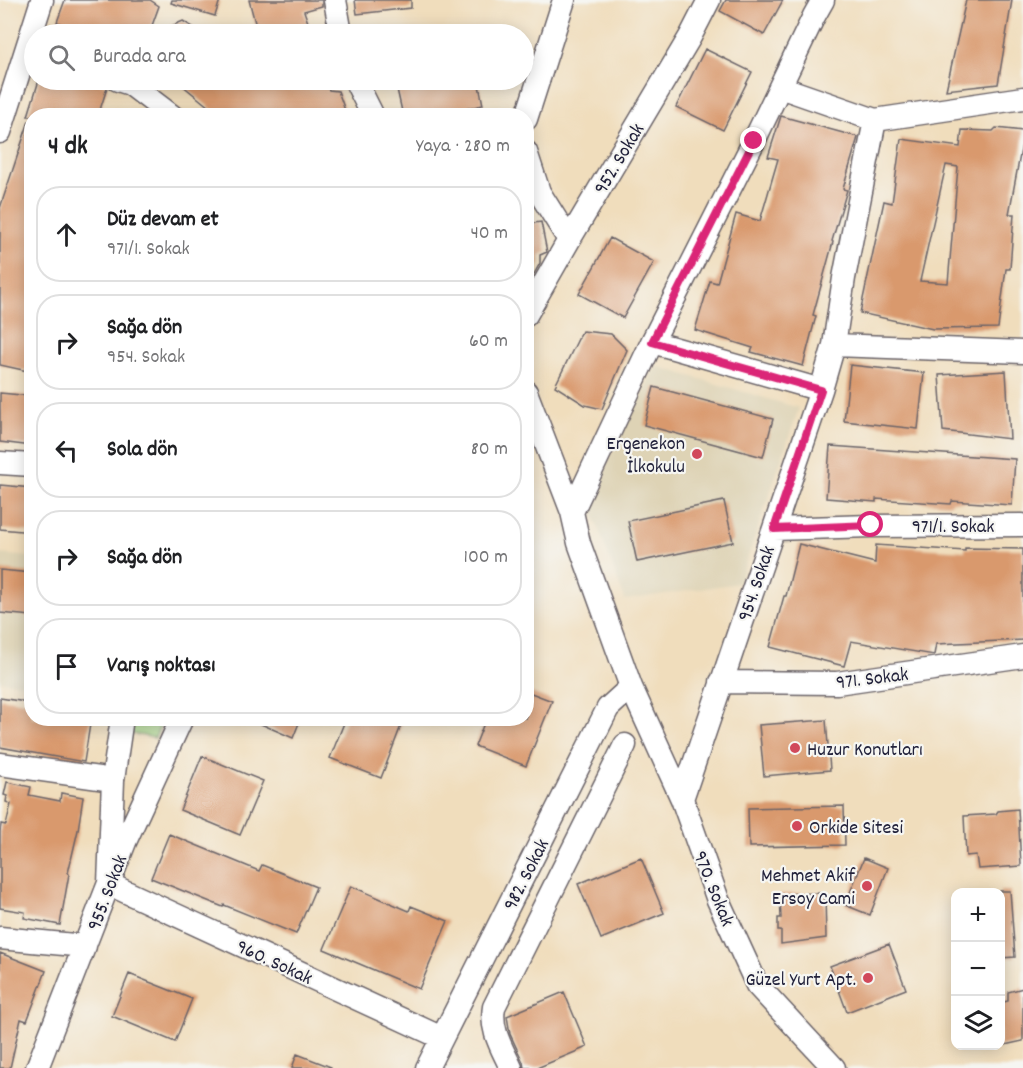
<!DOCTYPE html>
<html lang="tr">
<head>
<meta charset="utf-8">
<style>
	:root { --surface:#fff; --page:#f6f6f6; --text:#202124; --muted:#757577; --line:#e0e0e0 }
	body { margin:0; font-family:Dekko,sans-serif; background:var(--page); color:var(--text) }
	.controls { position:absolute; right:18px; bottom:18px; display:grid; overflow:hidden; border-radius:12px; box-shadow:0 3px 15px #0003 }
	.controls button { width:54px; height:54px; display:grid; place-items:center; padding:0; border:0; border-bottom:2px solid var(--line); background:var(--surface); color:var(--text); font:30px sans-serif }
	.stop { position:absolute; width:18px; height:18px; margin:-14px; border:4px solid #db2777; border-radius:50%; background:#fff }
	.stop.end { background:#db2777; border-color:#fff; box-shadow:0 2px 6px #0008 }
	.list { margin:0; padding:0; list-style:none }
	h2 { display:flex; justify-content:space-between; align-items:center; height:78px; margin:0; padding:0 24px; font-size:26px }
	h2 small { font-size:20px; font-weight:400; color:var(--muted) }
	.list li { display:grid; grid-template-columns:39px 1fr auto; gap:18px; align-items:center; box-sizing:border-box; height:96px; margin:0 12px 12px; padding:0 12px; border:2px solid var(--line); border-radius:24px }
	.list b { display:block; font-size:22px; white-space:nowrap }
	.list p { margin:0; font-size:20px; white-space:nowrap; color:var(--muted) }
	.list em { font-size:20px; font-style:normal; color:var(--muted) }
	.icon { flex:none; width:33px; height:33px; fill:none; stroke:currentColor; stroke-width:2; stroke-linecap:round; stroke-linejoin:round }
	.map { position:relative; flex:none; width:1023px; height:1068px; overflow:hidden }
	.search { position:absolute; background:var(--surface); box-shadow:0 3px 15px #0003; left:24px; top:24px; width:510px; height:66px; display:flex; align-items:center; gap:15px; box-sizing:border-box; padding:0 21px; border-radius:33px; color:var(--muted); font-size:22px }
	.panel { position:absolute; background:var(--surface); box-shadow:0 3px 15px #0003; left:24px; top:108px; width:510px; height:618px; border-radius:24px }
	.map>svg:first-child { display:block }
	.built { fill:#ded3b5 }
	.green { fill:#a9d886; stroke:#667d60; stroke-width:1.5 }
	.building { fill:#d9996d; fill-rule:evenodd }
	.lines { fill:none; stroke-linecap:round; stroke-linejoin:round }
	.minor-casing { stroke:#6a6368; stroke-width:25 }
	.minor { stroke:#fff; stroke-width:22 }
	.route { stroke:#db2777; stroke-width:8 }
	.poi-dot { fill:#d1495b; stroke:#f6f6f2; stroke-width:2 }
	.labels { text-anchor:middle; stroke-width:4.5; stroke-linejoin:round; paint-order:stroke }
	.street-label { font-size:20px; fill:#22223b; stroke:#f6f6f2 }
	.poi-label { font-size:20px; fill:#22223b; stroke:#f6f6f2; text-anchor:end }
</style>
</head>
<body>
<div class="map">
<svg width="1023" height="1068" viewBox="0 0 1023 1068">
	<rect width="100%" height="100%" fill="#f6f6f2"/>
	<filter id="ink" filterUnits="userSpaceOnUse"><feTurbulence type="fractalNoise" baseFrequency=".0167" numOctaves="2"/><feDisplacementMap in="SourceGraphic" scale="12" xChannelSelector="R" yChannelSelector="G"/><feConvolveMatrix kernelMatrix="1 2 1 2 8 2 1 2 1" color-interpolation-filters="sRGB"/></filter>
	<filter id="wash" filterUnits="userSpaceOnUse"><feTurbulence type="fractalNoise" baseFrequency=".008" numOctaves="4" result="noise"/><feDisplacementMap in="SourceGraphic" scale="24" xChannelSelector="R" yChannelSelector="G"/><feGaussianBlur stdDeviation="1.35" result="paint"/><feColorMatrix in="noise" values="0 0 0 0 0 0 0 0 0 0 0 0 0 0 0 0 0 1.4 0 .05"/><feComposite in="paint" operator="in"/></filter>
	<g filter="url(#wash)">
		<rect width="100%" height="100%" fill="#f0ddbc"/>
		<!-- built -->
		<path class="built" d="M656 366 799 408 739 583 625 600 588 500Z
			M0 554 31 557V685L0 681Z"/>
		<!-- green -->
		<path class="green" d="M131 719H163L155 738 128 733Z"/>
		<g id="blocks">
			<!-- building -->
			<path class="building" d="M65 0H150L159 6 149 34H92L57 22Z
				M172 0H220L215 16 171 3Z
				M249 0H322V6L304 11 312 34H258Z
				M355 0H411V8L357 14Z
				M726 0H783L764 35 720 11Z
				M966 0H1012L998 84 946 90Z
				M183 21 204 34H153Z
				M705 49 752 72 723 130 676 107Z
				M39 80H89L106 85 107 88 98 116H28Z
				M176 80H323L329 90 338 91 347 116H220Z
				M395 80H478L483 105 433 116H403Z
				M781 116 858 137 843 189 847 190 832 241 833 242 813 315 816 316 803 366 751 352 753 348 695 330 710 281 717 283 736 214 760 221 778 159 768 157Z
				M29 121H32V372L0 365V208Z
				M996 128 1023 131V139L1009 214H1014L1010 269H1006L998 328 933 329 860 313 884 201 892 203 901 139 960 147 962 130 993 131ZM946 165 958 167 948 283 920 281Z
				M541 222 547 252 540 255V263L534 274 526 277V224Z
				M610 238 654 262 623 318 579 294Z
				M582 331 611 334 627 350 602 409 585 405 555 386Z
				M850 365 924 373 918 429 844 421Z
				M1006 371 1010 439 943 431 939 375Z
				M654 387 773 419 763 457 644 425Z
				M0 393 32 396V446L0 442Z
				M830 446 1015 459 1012 505 952 501 951 504 876 499V502L826 498Z
				M0 485 32 488V532L0 529Z
				M724 501 733 542 637 562 628 521Z
				M799 544 875 563 876 545 965 551V548L1023 549V640L936 644 934 655 851 641 844 666 770 647 784 596H786Z
				M0 570 32 573V616L0 613Z
				M526 691 552 701 526 766 475 746 486 718H526Z
				M0 698 32 703V718H91L84 762 0 747Z
				M247 718H301L293 738Z
				M346 718H404L381 778 330 758Z
				M826 720 830 770 764 776 759 725Z
				M202 756 263 781 240 835 180 810Z
				M7 782 31 787 29 795 60 801 61 793 83 797 78 830 68 873 69 874 60 925 24 918 25 912 0 908V832L1 824 6 825 11 804 6 802 7 796 4 795Z
				M844 806 845 845 749 847 748 808Z
				M1018 809 1021 866 978 869 976 855 966 856 964 816 996 814 998 811Z
				M169 834 259 871 262 865 316 887 296 934 224 905 223 907 151 878Z
				M641 858 664 913 601 939 578 884Z
				M864 858 888 868 870 915 845 905Z
				M351 886 409 911 411 906 448 921 419 989 324 949Z
				M1000 891H1010L1015 957 1000 958Z
				M825 893 826 938 781 944V931H778V918H781L780 894Z
				M889 944 906 989 847 1012 830 966Z
				M0 953 46 971 27 1021 21 1019 10 1068H0Z
				M129 974 192 999 175 1042 112 1016Z
				M1023 988V1041L1000 1046V1003L1008 1001V992Z
				M564 992 587 1047 537 1068H524L523 1062 510 1034 507 1016Z
				M297 1054 331 1067V1068H292Z"/>
		</g>
	</g>
	<g filter="url(#ink)">
		<use href="#blocks" fill-opacity="0" stroke="#6a6368" stroke-width="1.5"/>
		<g class="lines">
			<!-- minor casing -->
			<g class="minor-casing">
				<path id="minor" d="M335 0 341 34
					M118 80 130 84 172 116
					M355 80 373 116
					M780 87 875 120 1023 98
					M526 119 564 0
					M0 132 42 0
					M526 152 539 192 569 240
					M526 315 569 240 690 37 709 0
					M652 342 821 390
					M834 345 1023 352
					M526 392 572 512 579 543 631 687 682 799 718 900 757 985 834 1068
					M0 463 32 465
					M572 512 652 342 754 141 814 16 823 0
					M774 529 871 526 1023 525
					M721 682 837 683 1023 656
					M122 718 113 780 109 884 442 1038
					M0 764 113 780
					M682 799 821 390 834 345 844 278 875 120
					M0 938 85 946
					M37 1068 125 842 182 718
					M427 1068 608 708 631 687
					M511 1068C502 1048 490 1030 494 1007L625 745"/>
			</g>
			<!-- minor -->
			<use href="#minor" class="minor"/>
		</g>
	</g>
	<g class="lines" filter="url(#ink)">
		<!-- route -->
		<path class="route" d="M754 141 652 342 821 390 774 529 871 525"/>
	</g>
	<!-- markers -->
	<g class="poi-dot">
		<circle cx="697" cy="454" r="6"/>
		<circle cx="795" cy="748" r="6"/>
		<circle cx="797" cy="826" r="6"/>
		<circle cx="867" cy="886" r="6"/>
		<circle cx="868" cy="978" r="6"/>
	</g>
	<g class="labels">
		<!-- street labels -->
		<g class="street-label">
			<text transform="translate(618 158) rotate(-59)" y="7">952. Sokak</text>
			<text x="953" y="532">971/1. Sokak</text>
			<text transform="translate(755 583) rotate(-71)" y="7">954. Sokak</text>
			<text transform="translate(872 677) rotate(-7)" y="7">971. Sokak</text>
			<text transform="translate(525 874) rotate(-63)" y="7">982. Sokak</text>
			<text transform="translate(715 888) rotate(68)" y="7">970. Sokak</text>
			<text transform="translate(106 892) rotate(-69)" y="7">955. Sokak</text>
			<text transform="translate(275 961) rotate(25)" y="7">960. Sokak</text>
		</g>
		<!-- poi labels -->
		<g class="poi-label">
			<text x="685" y="449">Ergenekon<tspan x="685" dy="23">İlkokulu</tspan></text>
			<text x="807" y="755" text-anchor="start">Huzur Konutları</text>
			<text x="809" y="833" text-anchor="start">Orkide Sitesi</text>
			<text x="855" y="881">Mehmet Akif<tspan x="855" dy="23">Ersoy Cami</tspan></text>
			<text x="856" y="985">Güzel Yurt Apt.</text>
		</g>
	</g>
</svg>
<div class="controls">
<button>+</button>
<button>−</button>
<button><svg class="icon" aria-label="layers" viewBox="0 0 24 24"><path d="M12 4l9 5-9 5-9-5zM3 14l9 5 9-5"/></svg></button>
</div>
<div class="stop" style="left:871px;top:525px"></div>
<div class="stop end" style="left:754px;top:141px"></div>
<div class="search"><svg class="icon" aria-label="search" viewBox="0 0 24 24"><circle cx="10" cy="10" r="6"/><path d="M15 15l6 6"/></svg>Burada ara</div>
<section class="panel">
<h2>4 dk<small>Yaya · 280 m</small></h2>
<ul class="list">
<li><svg class="icon" aria-label="ahead" viewBox="0 0 24 24"><path d="M12 20V5M6 11l6-6 6 6"/></svg><div><b>Düz devam et</b><p>971/1. Sokak</p></div><em>40 m</em></li>
<li><svg class="icon" aria-label="right" viewBox="0 0 24 24"><path d="M7 20v-9h11M14 6l5 5-5 5"/></svg><div><b>Sağa dön</b><p>954. Sokak</p></div><em>60 m</em></li>
<li><svg class="icon" aria-label="left" viewBox="0 0 24 24"><path d="M17 20v-9H6M10 6l-5 5 5 5"/></svg><div><b>Sola dön</b></div><em>80 m</em></li>
<li><svg class="icon" aria-label="right" viewBox="0 0 24 24"><path d="M7 20v-9h11M14 6l5 5-5 5"/></svg><div><b>Sağa dön</b></div><em>100 m</em></li>
<li><svg class="icon" aria-label="arrive" viewBox="0 0 24 24"><path d="M6 21V4h12l-3 4 3 4H6"/></svg><div><b>Varış noktası</b></div></li>
</ul>
</section>
</div>
</body>
</html>
